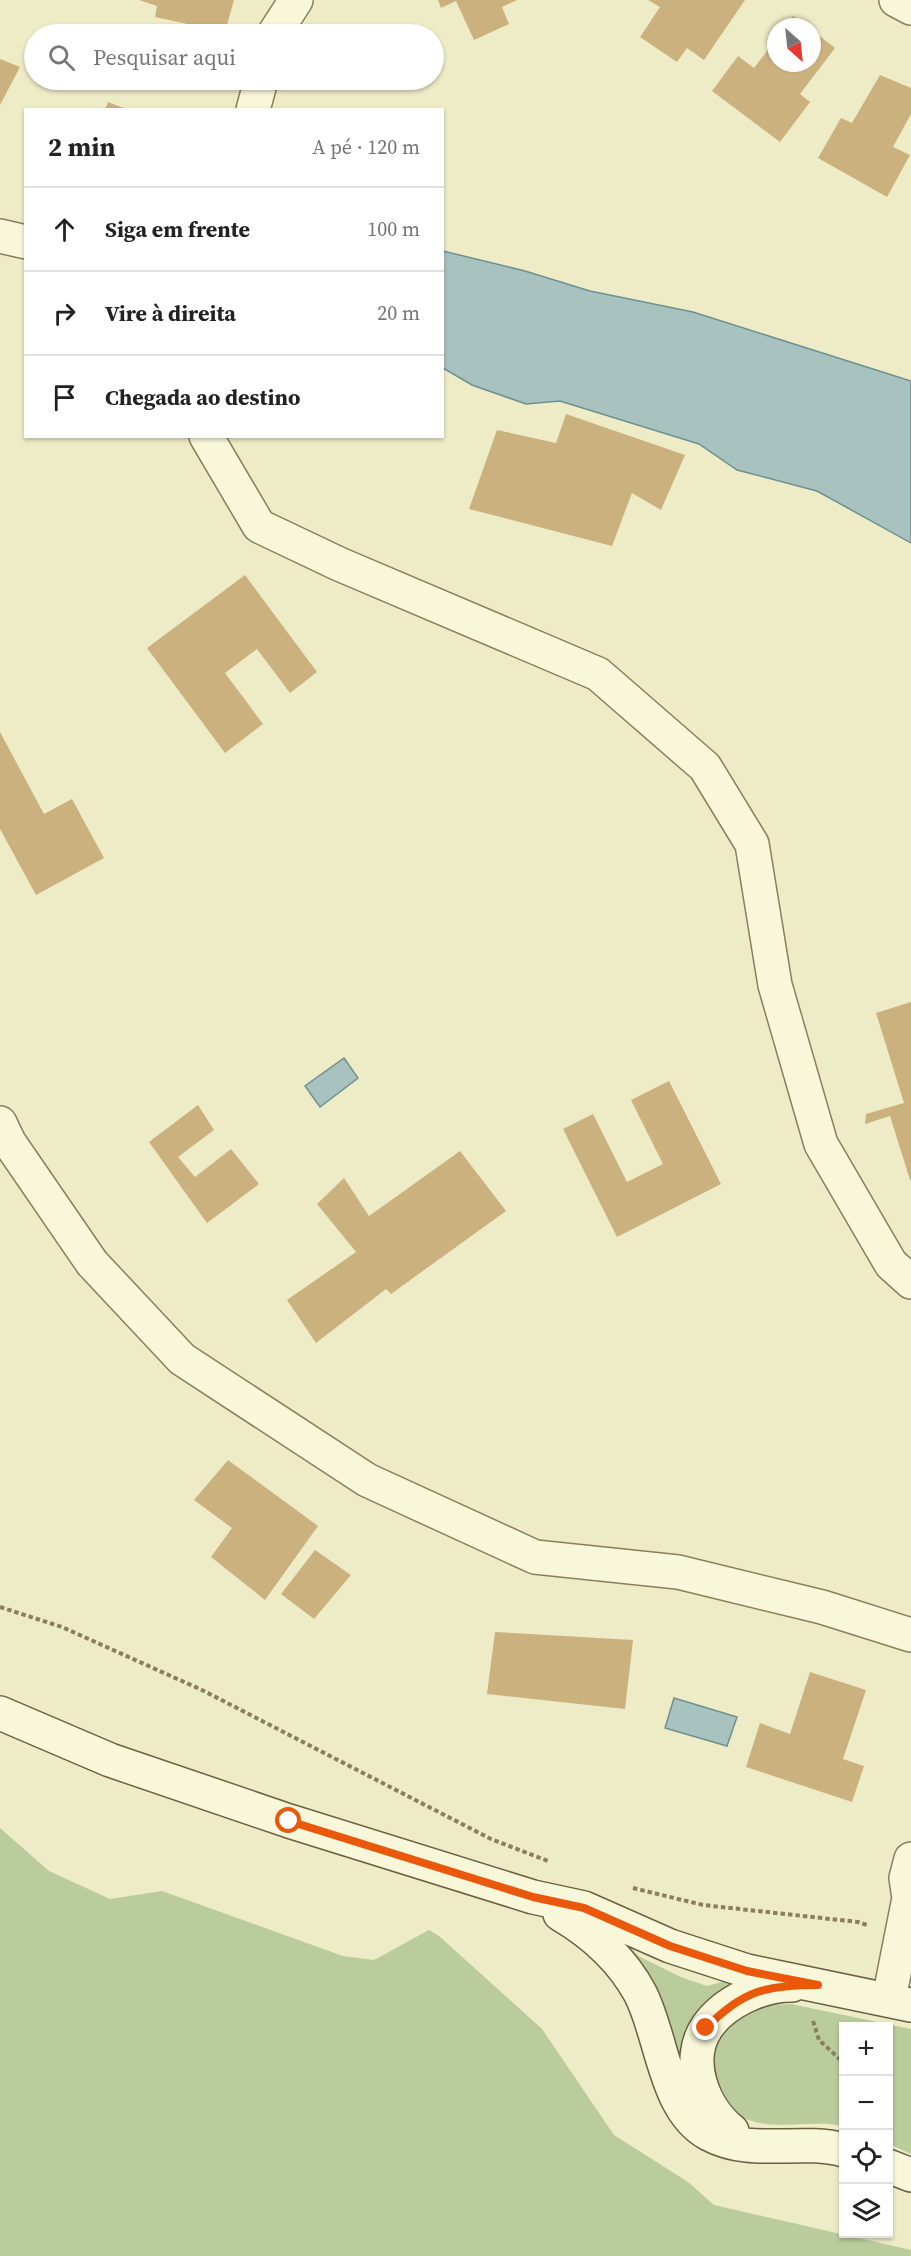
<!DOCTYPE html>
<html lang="pt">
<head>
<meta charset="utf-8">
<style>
	:root { --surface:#fff; --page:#f2f2f2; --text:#222; --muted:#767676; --line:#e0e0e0 }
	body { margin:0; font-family:"Source Serif 4",serif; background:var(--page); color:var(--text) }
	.controls { position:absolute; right:18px; bottom:18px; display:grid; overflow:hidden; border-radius:0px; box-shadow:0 2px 4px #0004 }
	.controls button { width:54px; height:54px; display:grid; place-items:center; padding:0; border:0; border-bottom:2px solid var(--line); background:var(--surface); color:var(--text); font:30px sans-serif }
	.compass { position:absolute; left:767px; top:18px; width:54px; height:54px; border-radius:50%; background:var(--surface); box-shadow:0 2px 4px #0004; rotate:153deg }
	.stop { position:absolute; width:18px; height:18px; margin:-14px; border:4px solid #ea580c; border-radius:50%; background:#fff }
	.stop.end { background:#ea580c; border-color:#fff; box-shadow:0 2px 6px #0008 }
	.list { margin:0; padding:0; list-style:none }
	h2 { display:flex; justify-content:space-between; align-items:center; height:78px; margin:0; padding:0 24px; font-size:26px }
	h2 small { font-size:20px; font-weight:400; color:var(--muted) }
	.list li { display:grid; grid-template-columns:39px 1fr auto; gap:18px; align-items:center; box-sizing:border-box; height:84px; padding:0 24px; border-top:2px solid var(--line) }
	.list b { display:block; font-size:22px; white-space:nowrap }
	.list em { font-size:20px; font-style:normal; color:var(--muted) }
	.icon { flex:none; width:33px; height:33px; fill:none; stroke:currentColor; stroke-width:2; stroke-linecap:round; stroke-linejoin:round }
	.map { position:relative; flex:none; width:911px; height:2256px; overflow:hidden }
	.search { position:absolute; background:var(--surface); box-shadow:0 2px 4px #0004; left:24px; top:24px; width:420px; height:66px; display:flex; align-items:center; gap:15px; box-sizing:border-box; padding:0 21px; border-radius:33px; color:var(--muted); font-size:22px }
	.panel { position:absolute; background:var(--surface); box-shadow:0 2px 4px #0004; left:24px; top:108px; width:420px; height:330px; border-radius:0px }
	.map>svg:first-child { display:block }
	.green { fill:#bacc9b }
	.water { fill:#a8c2c0; stroke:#6f9090; stroke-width:1.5 }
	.building { fill:#cbb17e }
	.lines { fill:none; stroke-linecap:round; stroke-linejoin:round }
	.minor-casing { stroke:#897f5c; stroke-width:36 }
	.secondary-casing { stroke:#6b6040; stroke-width:36 }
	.path { stroke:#897f5c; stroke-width:4; stroke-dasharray:4.5 3; stroke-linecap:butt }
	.minor { stroke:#f8f7da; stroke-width:33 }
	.secondary { stroke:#f8f7da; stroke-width:33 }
	.route { stroke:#ea580c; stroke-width:8 }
</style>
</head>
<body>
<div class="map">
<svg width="911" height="2256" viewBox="0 0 911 2256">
	<rect width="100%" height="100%" fill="#eeecc7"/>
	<!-- green -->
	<path class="green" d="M0 1828 49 1871 110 1899 162 1891 343 1956 374 1960 429 1930 439 1936 542 2029 614 2135 688 2182 714 2205 911 2250V2256H0Z
		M621 1938 640 1957 681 1977 707 1986 736 1978 738 1983C690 2010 680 2026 681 2082Z
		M791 2004 911 2029V2154L889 2144 888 2026H844L843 2126C811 2119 774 2132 744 2118 734 2113 726 2099 721 2090 705 2059 719 2024 751 2010 763 2005 778 2005 791 2004Z"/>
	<!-- water -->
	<path class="water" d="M443 251 525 271 590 291 693 312 911 381V543L817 491 737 470 699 444 560 401 526 404 472 385 443 368Z
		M344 1058 358 1078 320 1107 305 1086Z
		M674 1698 737 1717 727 1746 665 1728Z"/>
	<!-- building -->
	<path class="building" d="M139 0H234L225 32 155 17 157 6Z
		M438 0H517L502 7 509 24 474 40 456 1 441 8Z
		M648 0H745L704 60 687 48 677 62 640 37 660 7Z
		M793 16 808 27H785Z
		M812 30 835 48 800 94 810 102 780 142 712 91 738 56 754 68 776 39V63H812Z
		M0 59 20 67 0 105Z
		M880 75 911 88V114L893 147 910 155 887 197 818 158 841 118 852 123Z
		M108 102 126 109V110H105Z
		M566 414 685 455 661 510 632 493 612 546 469 509 497 430 556 443Z
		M245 575 317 672 290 693 257 649 225 673 263 724 225 753 147 648Z
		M0 732 44 814 72 799 104 858 36 895 0 829Z
		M911 1002V1180H910L890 1116 865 1124 866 1114 904 1103 876 1013Z
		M669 1081 721 1184 617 1237 563 1129 593 1114 627 1182 663 1164 631 1100Z
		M198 1105 214 1130 178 1157 195 1177 231 1149 259 1184 207 1223 149 1142Z
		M460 1151 506 1211 391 1294 386 1289 316 1343 287 1300 356 1252 317 1204 344 1178 369 1216Z
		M228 1460 318 1526 265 1600 211 1557 232 1528 194 1500Z
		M315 1550 351 1575 314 1619 281 1594Z
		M495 1632 633 1640 625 1709 487 1694Z
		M810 1672 866 1690 843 1759 864 1766 852 1802 746 1767 760 1723 790 1734Z"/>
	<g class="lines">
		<!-- minor casing -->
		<g class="minor-casing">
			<path id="minor" d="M896 0 911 8
				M274 34 296 0
				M253 110 261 80
				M0 236 26 242
				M206 436 259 526 339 564 598 674 705 767 752 844 775 985 821 1144 891 1264 911 1282
				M0 1123 9 1142 92 1263 182 1359 367 1480 535 1557 678 1572 822 1607 911 1635
				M889 1999 909 1898 906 1878 911 1859"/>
		</g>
		<!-- secondary casing -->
		<g class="secondary-casing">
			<path id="secondary" d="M0 1713 110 1760 289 1821 533 1897 584 1908 670 1946 747 1971 911 2005
				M560 1914C594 1934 621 1958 640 1993 662 2034 664 2110 709 2134 752 2157 798 2138 844 2150
				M732 2131C704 2109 684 2061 707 2027 725 2001 762 1985 792 1985
				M888 2166 911 2175"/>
		</g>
		<!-- path -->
		<path class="path" d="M0 1607 62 1627 202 1690 491 1839 548 1861
			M633 1888 703 1905 858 1922 867 1925
			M813 2021 819 2040 844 2063"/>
		<!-- minor -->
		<use href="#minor" class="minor"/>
		<!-- secondary -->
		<use href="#secondary" class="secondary"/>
	</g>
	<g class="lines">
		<!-- route -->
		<path class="route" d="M289 1821 533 1897 584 1908 670 1946 747 1971 818 1985C767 1985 743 1990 706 2028"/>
	</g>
</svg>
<div class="controls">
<button>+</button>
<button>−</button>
<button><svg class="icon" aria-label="locate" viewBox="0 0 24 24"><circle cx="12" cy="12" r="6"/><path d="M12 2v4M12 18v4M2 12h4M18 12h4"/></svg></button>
<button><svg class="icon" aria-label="layers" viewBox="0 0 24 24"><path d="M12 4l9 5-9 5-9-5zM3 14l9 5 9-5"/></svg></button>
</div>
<svg class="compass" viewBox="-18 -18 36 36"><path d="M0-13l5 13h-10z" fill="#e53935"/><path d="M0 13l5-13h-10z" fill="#767676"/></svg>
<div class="stop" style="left:289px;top:1821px"></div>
<div class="stop end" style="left:706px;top:2028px"></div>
<div class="search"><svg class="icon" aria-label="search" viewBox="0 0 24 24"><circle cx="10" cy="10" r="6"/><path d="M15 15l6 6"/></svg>Pesquisar aqui</div>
<section class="panel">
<h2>2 min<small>A pé · 120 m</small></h2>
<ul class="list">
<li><svg class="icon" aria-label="ahead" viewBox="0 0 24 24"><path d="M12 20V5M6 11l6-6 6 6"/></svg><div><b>Siga em frente</b></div><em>100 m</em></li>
<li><svg class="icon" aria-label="right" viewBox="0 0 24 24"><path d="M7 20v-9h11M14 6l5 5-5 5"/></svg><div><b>Vire à direita</b></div><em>20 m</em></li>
<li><svg class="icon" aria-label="arrive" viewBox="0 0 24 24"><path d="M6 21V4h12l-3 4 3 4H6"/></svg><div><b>Chegada ao destino</b></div></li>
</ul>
</section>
</div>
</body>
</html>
